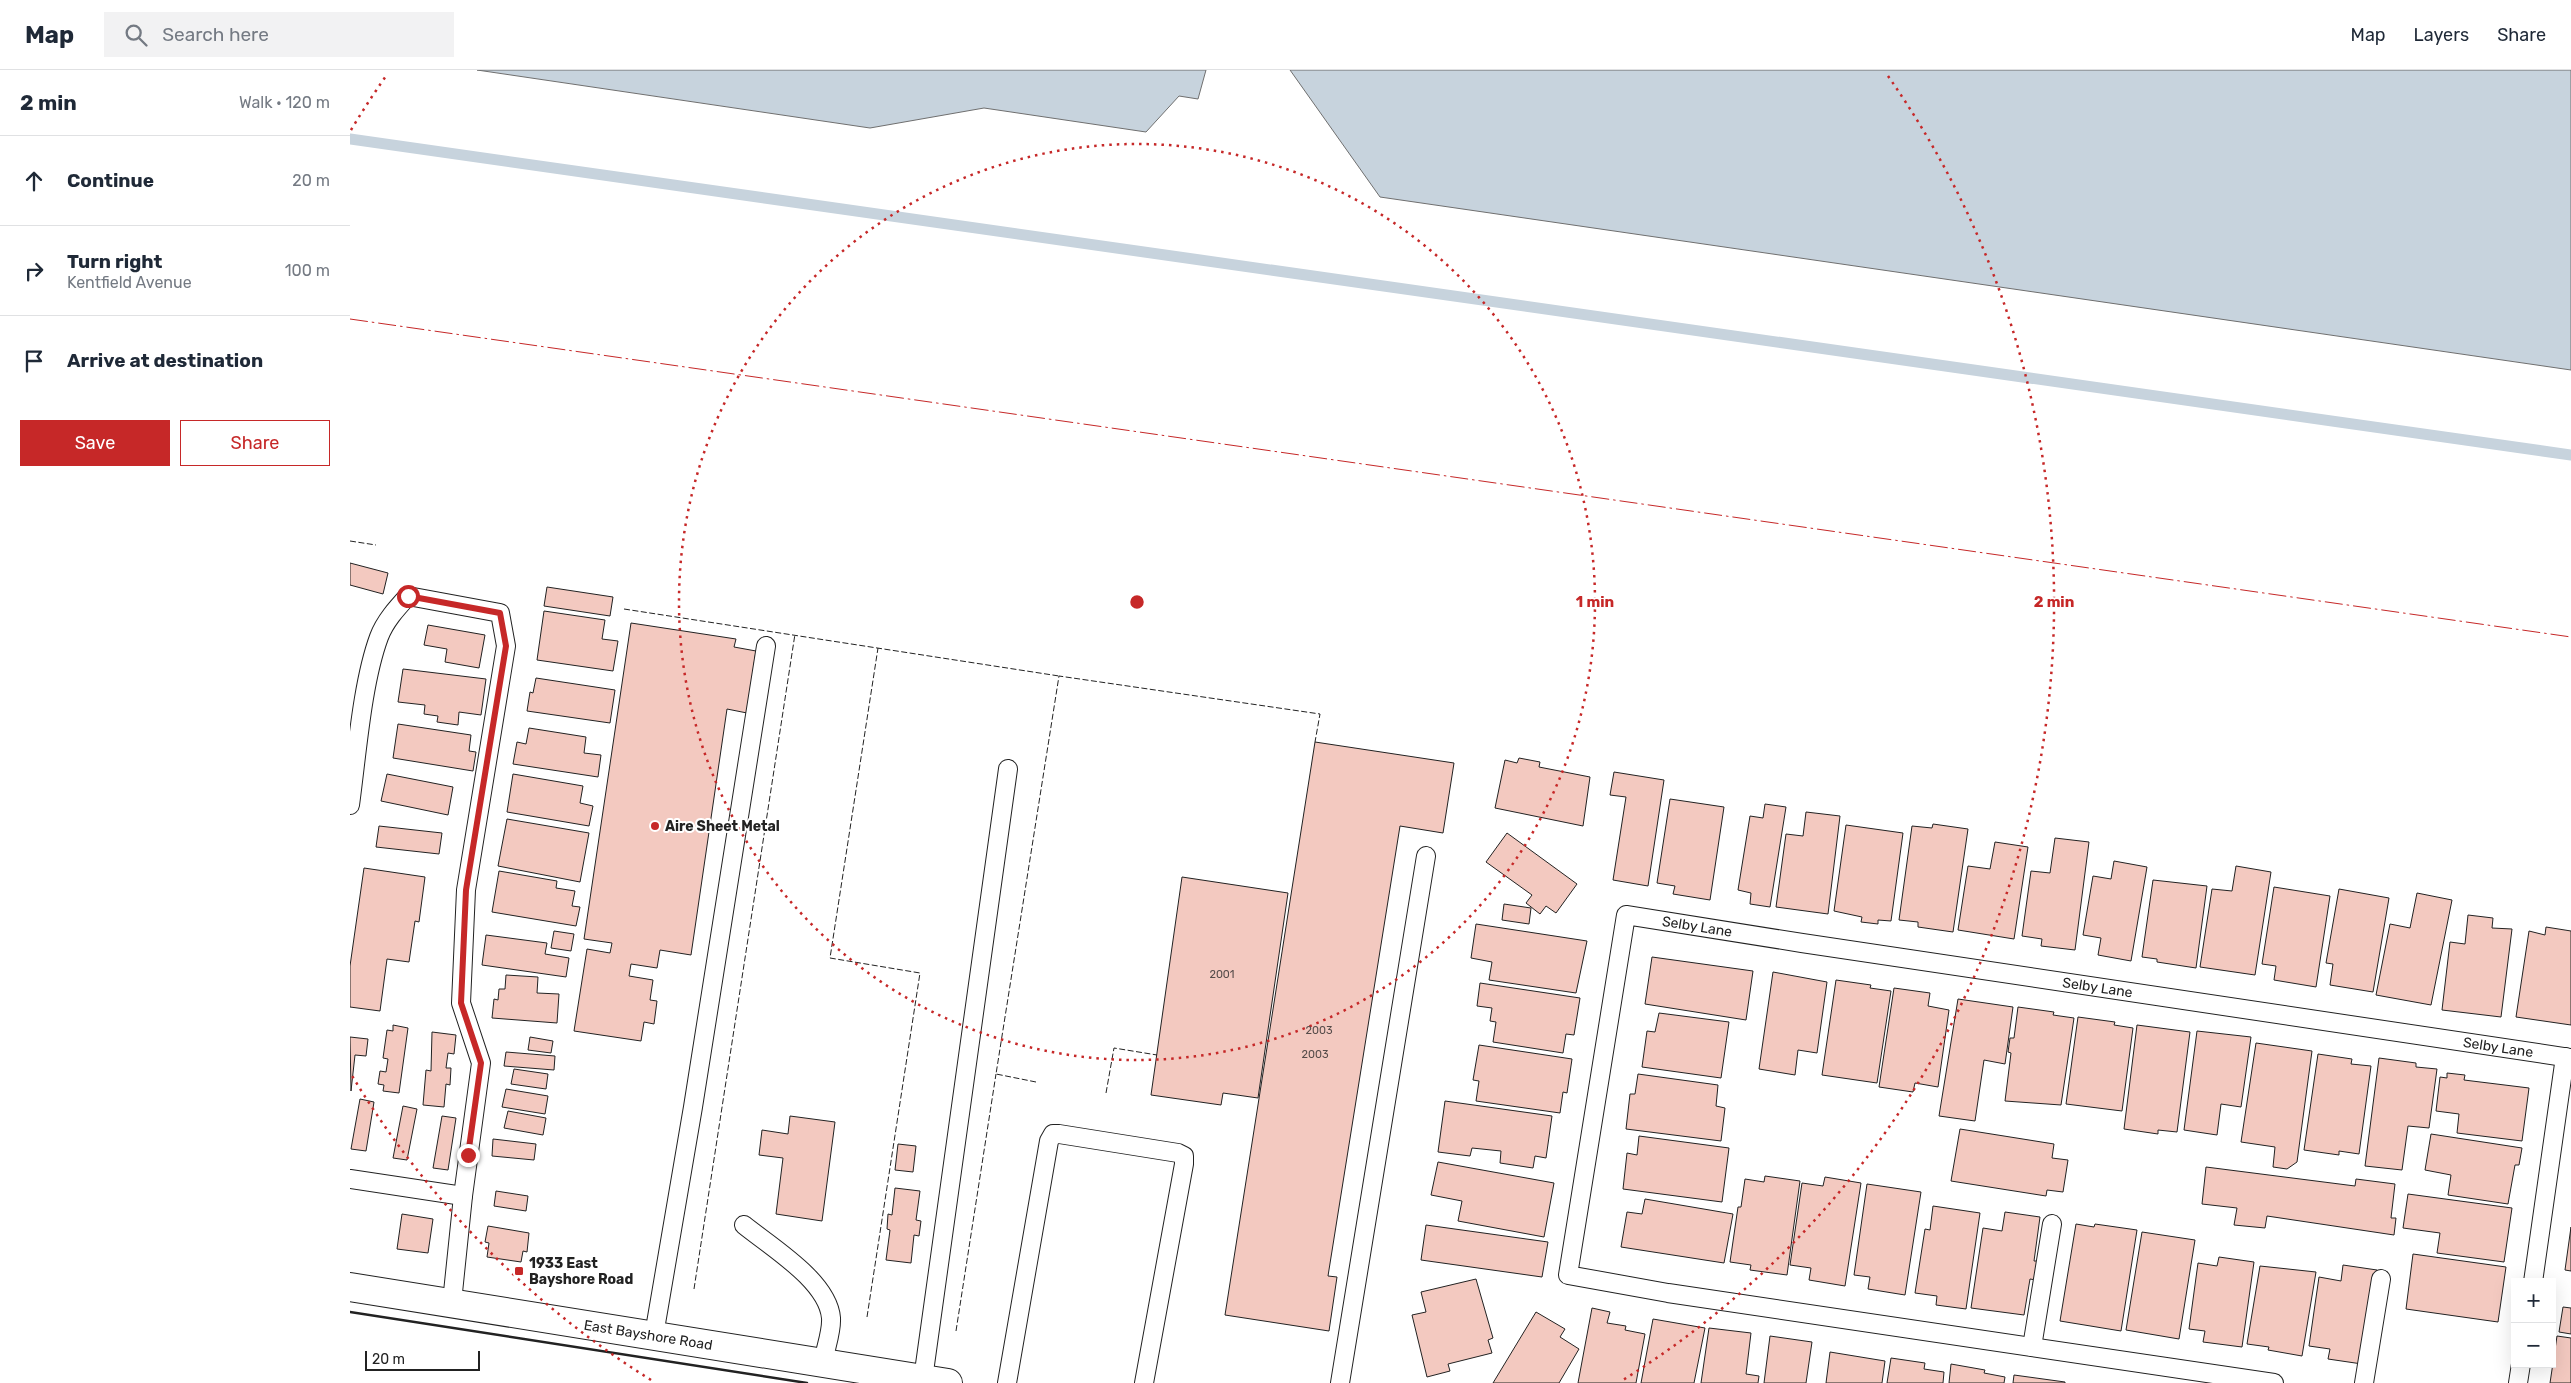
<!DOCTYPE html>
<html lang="en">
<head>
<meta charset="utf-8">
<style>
	:root { --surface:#fff; --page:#f2f2f3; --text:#1f2937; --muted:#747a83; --line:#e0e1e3; --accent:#c62828 }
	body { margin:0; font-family:Rubik,sans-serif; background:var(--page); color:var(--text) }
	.controls { position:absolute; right:15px; bottom:15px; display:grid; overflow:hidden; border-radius:0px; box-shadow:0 5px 20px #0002 }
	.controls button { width:45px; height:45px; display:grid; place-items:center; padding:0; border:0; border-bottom:1px solid var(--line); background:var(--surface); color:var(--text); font:25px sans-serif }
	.scale { position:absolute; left:15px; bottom:12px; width:115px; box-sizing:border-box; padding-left:5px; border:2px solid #222; border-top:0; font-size:14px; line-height:18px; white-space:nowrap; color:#222; -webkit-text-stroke:4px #fff; paint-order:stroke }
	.stop { position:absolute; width:15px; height:15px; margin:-11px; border:4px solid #c62828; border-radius:50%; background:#fff }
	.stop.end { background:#c62828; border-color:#fff; box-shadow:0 1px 5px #0008 }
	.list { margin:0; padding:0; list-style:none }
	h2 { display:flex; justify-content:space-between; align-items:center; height:65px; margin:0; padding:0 20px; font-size:21px }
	h2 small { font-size:16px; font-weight:400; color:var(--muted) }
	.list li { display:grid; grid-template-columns:32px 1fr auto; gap:15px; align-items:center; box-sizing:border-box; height:90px; padding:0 20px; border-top:1px solid var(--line) }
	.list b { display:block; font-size:19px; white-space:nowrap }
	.list p { margin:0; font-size:16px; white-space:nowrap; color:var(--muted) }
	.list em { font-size:16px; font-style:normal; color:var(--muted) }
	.actions { display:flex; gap:10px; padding:15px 20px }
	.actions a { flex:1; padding:11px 0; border:1px solid var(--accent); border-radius:0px; text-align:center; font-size:18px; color:var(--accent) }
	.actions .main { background:var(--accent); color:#fff }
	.icon { flex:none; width:28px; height:28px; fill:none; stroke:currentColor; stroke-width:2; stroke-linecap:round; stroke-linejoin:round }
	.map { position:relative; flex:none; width:2221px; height:1313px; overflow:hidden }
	header { display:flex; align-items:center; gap:30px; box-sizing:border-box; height:70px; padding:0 25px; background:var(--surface); border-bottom:1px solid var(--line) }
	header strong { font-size:24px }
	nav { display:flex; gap:28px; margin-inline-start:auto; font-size:18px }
	.search { width:350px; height:45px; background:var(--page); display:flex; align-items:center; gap:12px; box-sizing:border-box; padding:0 18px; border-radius:0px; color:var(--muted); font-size:19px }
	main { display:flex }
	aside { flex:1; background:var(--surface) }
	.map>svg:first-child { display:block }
	.water { fill:#c7d3dd; stroke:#6f6f6f }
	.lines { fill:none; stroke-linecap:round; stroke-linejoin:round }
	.stream { stroke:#c7d3dd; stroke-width:11 }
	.building { fill:#f3c9c0; stroke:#222 }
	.service-casing { stroke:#222; stroke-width:20 }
	.tertiary-casing { stroke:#222; stroke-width:30 }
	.service { stroke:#fff; stroke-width:18 }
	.tertiary { stroke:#fff; stroke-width:28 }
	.fence { stroke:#222; stroke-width:1; stroke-dasharray:6 2.5; stroke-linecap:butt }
	.wall { stroke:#222; stroke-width:2.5 }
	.power { stroke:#c62828; stroke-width:1; stroke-dasharray:18 4 2.5 4; stroke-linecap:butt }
	.route { stroke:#c62828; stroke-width:6 }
	.ring { fill:none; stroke:#c62828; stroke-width:2.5; stroke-dasharray:2.5 5 }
	.poi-dot { fill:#c62828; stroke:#fff; stroke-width:2 }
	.labels { text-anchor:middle; stroke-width:4; stroke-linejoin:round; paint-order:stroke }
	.number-label { font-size:11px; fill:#564c4a }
	.poi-label { font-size:14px; font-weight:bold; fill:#222; stroke:#fff; text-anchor:start }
	.street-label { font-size:14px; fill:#222; stroke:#fff }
	.centre { fill:#c62828; stroke:#fff; stroke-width:2.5 }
	.ring-label { font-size:15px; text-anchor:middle; font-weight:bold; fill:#c62828; stroke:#fff; stroke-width:4; stroke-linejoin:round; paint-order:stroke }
</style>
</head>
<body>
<header>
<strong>Map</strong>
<div class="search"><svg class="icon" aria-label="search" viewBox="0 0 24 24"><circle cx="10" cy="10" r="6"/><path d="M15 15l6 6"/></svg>Search here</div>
<nav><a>Map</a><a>Layers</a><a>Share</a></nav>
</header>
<main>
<aside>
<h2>2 min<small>Walk · 120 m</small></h2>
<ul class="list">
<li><svg class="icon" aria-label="ahead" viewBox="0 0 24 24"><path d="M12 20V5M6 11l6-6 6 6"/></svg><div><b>Continue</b></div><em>20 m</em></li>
<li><svg class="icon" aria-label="right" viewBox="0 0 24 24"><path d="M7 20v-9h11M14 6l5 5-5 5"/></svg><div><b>Turn right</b><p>Kentfield Avenue</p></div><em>100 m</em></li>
<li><svg class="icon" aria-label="arrive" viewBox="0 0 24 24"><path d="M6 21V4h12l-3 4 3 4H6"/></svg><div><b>Arrive at destination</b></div></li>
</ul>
<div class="actions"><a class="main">Save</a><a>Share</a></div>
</aside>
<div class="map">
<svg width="2221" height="1313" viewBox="0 0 2221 1313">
	<rect width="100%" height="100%" fill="#fff"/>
	<!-- water -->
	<path class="water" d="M127 0H856L848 29 829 26 796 62 634 38 520 58Z
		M940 0H2221V300L1030 127Z"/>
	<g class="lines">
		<!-- stream -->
		<path class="stream" d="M0 69 2221 385"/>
	</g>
	<!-- building -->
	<path class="building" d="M0 493 38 503 33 524 0 515Z
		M197 517 263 527 260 546 194 536Z
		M194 541 255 550 252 569 268 571 263 601 187 590Z
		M281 553 386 569 384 577 406 581 397 643 377 639 341 885 310 880 307 898 281 894 279 906 303 910 300 930 307 931 304 954 294 952 291 971 224 961 237 879 260 883 262 873 234 869Z
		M78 555 135 565 129 598 95 592 97 579 74 575Z
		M53 599 136 609 131 645 109 642 108 655 87 652 88 646 74 644 75 635 48 632Z
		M186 608 265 620 260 653 177 641 180 622 183 623Z
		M48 654 121 665 119 681 126 682 123 701 43 688Z
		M179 658 236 667 234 683 251 685 248 707 163 694 167 672 176 674Z
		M965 672 1104 693 1093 763 1050 756 978 1206 987 1207 979 1261 875 1245Z
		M1169 688 1190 692 1189 697 1240 707 1233 756 1145 738 1155 690 1167 693Z
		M1264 702 1314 710 1298 816 1263 810 1276 727 1260 725Z
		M37 704 103 717 98 745 31 731Z
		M163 704 233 716 230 733 243 736 239 756 157 742Z
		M1320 729 1374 737 1360 830 1323 824 1325 816 1307 813Z
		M1415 734 1436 737 1420 837 1400 834 1401 823 1388 820 1400 746 1413 748Z
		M1456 742 1490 746 1478 844 1426 837 1436 764 1453 766Z
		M157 749 239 763 230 812 148 796Z
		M1583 754 1618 759 1603 862 1568 857V852L1549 850 1562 756 1582 758Z
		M1496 755 1553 763 1541 851 1528 850V854L1511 852 1512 847 1484 841Z
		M29 756 92 763 89 784 26 777Z
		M1157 763 1227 814 1206 843 1196 836 1190 844 1176 833 1182 825 1136 792Z
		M1705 768 1739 772 1725 880 1691 876 1692 869 1672 866 1681 801 1700 803Z
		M1645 772 1678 777 1664 869 1608 860 1618 796 1640 799Z
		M1764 791 1797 797 1781 891 1748 885 1751 868 1733 865 1743 806 1761 809Z
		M1886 796 1921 802 1905 905 1850 897 1862 819 1882 821Z
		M14 798 75 807 69 852 65 851 59 892 37 889 30 941 0 937V896Z
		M149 801 207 811 206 818 225 821 222 836 230 837 226 856 142 842Z
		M832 807 938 823 908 1028 873 1023 871 1035 801 1025Z
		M1803 810 1857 816 1846 898 1807 892V889L1792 887Z
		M1924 817 1980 826 1966 917 1924 910 1926 896 1912 894Z
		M1989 819 2039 828 2023 922 1980 915 1983 894 1976 893Z
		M2067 823 2102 830 2081 935 2026 925 2040 854 2060 858Z
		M1154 834 1181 838 1179 854 1152 850Z
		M2118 845 2143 848 2142 858 2162 859 2151 947 2092 940 2100 872 2115 874Z
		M1126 854 1237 871 1226 923 1139 910 1142 892 1121 888Z
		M2196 857 2221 861V955L2166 947 2179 861 2195 865Z
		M204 861 224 864 221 881 201 878Z
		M136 865 197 873 195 884 219 888 216 907 132 895Z
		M1302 887 1403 901 1396 950 1295 934Z
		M1423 902 1477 912 1467 983 1448 980 1445 1005 1409 999Z
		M156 905 188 907 187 923 209 924 207 953 142 948 144 929 148 930 149 919H155Z
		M1486 910 1521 915 1520 918 1541 921 1527 1013 1472 1005Z
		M1130 913 1230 928 1224 965 1216 964 1213 983 1143 972 1146 952 1140 951 1142 938 1127 936Z
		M1544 918 1580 923 1578 936 1599 940 1588 1017 1565 1013 1563 1022 1529 1017Z
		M1608 929 1663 937 1655 994 1634 990 1625 1051 1589 1046Z
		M1668 937 1704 942 1703 945 1724 948 1711 1035 1655 1031 1661 983 1658 982 1660 968H1664Z
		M1309 943 1379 952 1371 1008 1292 997 1297 961 1305 962Z
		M1728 947 1765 952 1764 955 1783 958 1772 1041 1716 1034Z
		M43 955 58 958 49 1023 33 1021 34 1015 28 1014 30 1001 36 1002 38 989 33 988 37 960 43 961Z
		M1787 955 1840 962 1827 1062 1808 1060V1064L1774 1059Z
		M1847 961 1901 967 1891 1037 1871 1034 1867 1065 1834 1060Z
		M82 962 106 965 104 984 98 983 96 998H101L100 1015 96 1014 94 1037 73 1035 76 1000 81 1001Z
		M0 967 18 969 16 986 5 985 1 1021Z
		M180 967 203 971 201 983 178 980Z
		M1906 973 1962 981 1947 1092 1937 1099 1923 1097 1925 1077 1891 1072Z
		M1129 975 1222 989 1217 1023 1213 1022 1210 1043 1126 1031 1129 1011 1123 1010Z
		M156 982 205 986 204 1000 154 996Z
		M1968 984 2002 989 2001 994 2021 996 2009 1084 1989 1081V1085L1954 1080Z
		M2029 988 2066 993V997L2087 999 2079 1058 2058 1056 2052 1100 2015 1096Z
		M164 999 198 1004 196 1019 161 1014Z
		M2097 1003 2115 1005 2114 1010 2179 1018 2172 1071 2107 1063 2109 1044 2086 1041 2090 1007 2097 1008Z
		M1288 1004 1368 1015 1366 1036 1375 1038 1371 1071 1276 1059 1280 1024H1285Z
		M156 1019 198 1026 195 1044 152 1037Z
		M10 1029 24 1032 16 1081 1 1079Z
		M1095 1031 1202 1046 1196 1088 1185 1086 1183 1098 1150 1093 1151 1081 1122 1078 1120 1086 1088 1082Z
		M53 1036 67 1039 57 1090 43 1088Z
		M158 1041 196 1048 193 1065 154 1058Z
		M92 1046 106 1048 98 1100 83 1098Z
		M440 1046 485 1052 472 1151 426 1144 433 1088 409 1085 412 1060 438 1064Z
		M1610 1059 1704 1074 1702 1088 1718 1090 1713 1122 1697 1120 1696 1126 1601 1111Z
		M2081 1064 2172 1078 2169 1095H2165L2158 1134 2098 1125 2101 1105 2075 1100Z
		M1289 1066 1379 1078 1372 1132 1273 1119 1277 1083 1287 1085Z
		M143 1069 186 1074 184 1090 142 1086Z
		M548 1074 566 1076 563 1102 545 1100Z
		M1088 1092 1204 1113 1194 1167 1108 1151 1112 1131 1081 1125Z
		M1856 1097 2005 1116 2006 1109 2045 1114 2041 1148H2046L2044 1165 1917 1146 1915 1158 1884 1155 1887 1138 1852 1134Z
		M1415 1106 1450 1111 1437 1205 1400 1200 1401 1195 1380 1192 1388 1137H1391L1395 1109 1414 1112Z
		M1475 1107 1511 1113 1495 1216 1459 1210 1461 1198 1440 1195 1452 1113 1473 1116Z
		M1517 1114 1571 1122 1555 1225 1518 1219 1520 1207 1504 1205Z
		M545 1118 570 1121 566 1150 571 1151 569 1166 564 1165 561 1193 536 1190 540 1160 537 1159 538 1144 542 1145Z
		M146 1121 178 1126 176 1141 144 1136Z
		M2058 1124 2162 1138 2154 1192 2087 1183 2090 1163 2053 1158Z
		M1295 1129 1383 1144 1374 1193 1271 1177 1277 1142 1292 1144Z
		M1583 1136 1630 1143 1616 1239 1586 1235 1587 1226 1565 1223 1575 1159 1580 1160Z
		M1655 1142 1690 1147 1684 1191H1689L1686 1210 1680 1209 1674 1245 1621 1238 1633 1158 1652 1161Z
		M52 1144 83 1149 78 1183 47 1179Z
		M1726 1154 1744 1157 1745 1154 1787 1160 1771 1261 1710 1251Z
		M1076 1155 1198 1172 1192 1207 1071 1190Z
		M138 1156 179 1163 177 1182 173 1181 171 1192 137 1187 139 1173 135 1172Z
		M2221 1157V1201L2215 1200Z
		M1792 1162 1845 1170 1829 1269 1776 1260Z
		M2063 1184 2156 1197 2148 1252 2056 1239Z
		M1869 1187 1904 1192 1892 1277 1853 1272 1855 1261 1839 1259 1848 1193 1867 1196Z
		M1993 1195 2027 1200 2012 1294 1978 1289 1980 1279 1959 1276 1969 1207 1991 1211Z
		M1910 1196 1966 1202 1952 1286 1918 1280 1919 1277 1897 1274Z
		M1126 1209 1143 1268 1138 1270 1142 1283 1098 1294 1100 1301 1077 1307 1062 1245 1076 1242 1071 1222Z
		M2213 1237 2221 1238V1264L2209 1262Z
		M1242 1238 1260 1242 1257 1253 1276 1256 1275 1260 1295 1264 1286 1313H1228Z
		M1186 1242 1215 1259 1210 1267 1229 1279 1209 1313H1143Z
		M1303 1249 1355 1258 1344 1313H1291Z
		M1359 1258 1401 1263 1396 1304 1409 1306 1408 1313H1351Z
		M1420 1266 1462 1272 1456 1313H1414Z
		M2207 1266 2221 1268V1313H2200Z
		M1480 1282 1535 1291 1532 1313H1476Z
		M1541 1288 1575 1293 1574 1299 1594 1302 1593 1313H1537Z
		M1601 1294 1635 1300 1634 1303 1655 1307 1654 1313H1599Z
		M1664 1305 1715 1312V1313H1663Z"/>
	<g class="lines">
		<!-- service casing -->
		<g class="service-casing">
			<g id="service">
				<path d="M0 735C7 684 12 613 29 567 35 551 47 538 58 526L150 543 156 576 116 820 111 933 131 993 113 1126 102 1232"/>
				<path d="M0 1109 113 1126"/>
				<path d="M394 1155C421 1177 478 1211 481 1248 482 1262 475 1279 473 1293"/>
				<path d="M2183 1212 2215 987"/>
				<path d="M304 1265 343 1037 416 576"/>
				<path d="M1682 1277 1702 1154"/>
				<path d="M573 1309 658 699"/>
				<path d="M657 1313 699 1071 703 1064H709L828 1083 834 1086V1094L794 1313"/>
				<path d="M990 1313 1076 786"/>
				<path id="s1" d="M1924 1313 1318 1223 1218 1205 1276 845 1452 873 2221 988"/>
				<path d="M2014 1313 2031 1209"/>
				<path d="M2168 1313 2171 1294"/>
			</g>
		</g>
		<!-- tertiary casing -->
		<g class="tertiary-casing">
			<g id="tertiary">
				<path id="s2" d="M0 1217 598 1313"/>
			</g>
		</g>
		<!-- service -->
		<use href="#service" class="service"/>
		<!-- tertiary -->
		<use href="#tertiary" class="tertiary"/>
		<!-- fence -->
		<path class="fence" d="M0 471 26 475
			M274 539 709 606
			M686 1012 646 1004 709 606 970 644 965 672
			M756 1023 764 978 807 985
			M344 1219 445 564
			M517 1247 570 903 480 888 528 578
			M606 1261 646 1004"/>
		<!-- wall -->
		<path class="wall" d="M0 1242 457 1313"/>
		<!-- power -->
		<path class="power" d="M0 249 2221 567"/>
	</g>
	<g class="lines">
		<!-- route -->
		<path class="route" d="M58 526 150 543 156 576 116 820 111 933 131 993 118 1085"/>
	</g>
	<!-- distance rings -->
	<g class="ring">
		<circle cx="787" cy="532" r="458"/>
		<path d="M301 1310A917 917 0 0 1 1 1004M1 60A917 917 0 0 1 36 6M1538 6A917 917 0 0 1 1273 1310"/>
	</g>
	<!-- markers -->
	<g class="poi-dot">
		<circle cx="305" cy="756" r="5"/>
		<rect x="164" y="1196" width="10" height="10" rx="2.5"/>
	</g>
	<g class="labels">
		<!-- number labels -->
		<g class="number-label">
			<text x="872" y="908">2001</text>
			<text x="969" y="964">2003</text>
			<text x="965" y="988">2003</text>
		</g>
		<!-- poi labels -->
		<g class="poi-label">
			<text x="315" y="761">Aire Sheet Metal</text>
			<text x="179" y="1198">1933 East<tspan x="179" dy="16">Bayshore Road</tspan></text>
		</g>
		<!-- street labels -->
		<g class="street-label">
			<text dy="5" stroke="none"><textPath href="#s1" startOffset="1151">Selby Lane</textPath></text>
			<text dy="5" stroke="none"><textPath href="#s1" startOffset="1556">Selby Lane</textPath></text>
			<text dy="5" stroke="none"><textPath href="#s1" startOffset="1961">Selby Lane</textPath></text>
			<text dy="5" stroke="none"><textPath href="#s2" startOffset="302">East Bayshore Road</textPath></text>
		</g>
	</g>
	<circle cx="787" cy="532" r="8" class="centre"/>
	<g class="ring-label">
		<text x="1245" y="537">1 min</text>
		<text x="1704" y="537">2 min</text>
	</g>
</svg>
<div class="controls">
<button>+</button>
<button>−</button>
</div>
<div class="scale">20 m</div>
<div class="stop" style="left:58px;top:526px"></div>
<div class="stop end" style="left:118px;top:1085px"></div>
</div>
</main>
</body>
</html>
